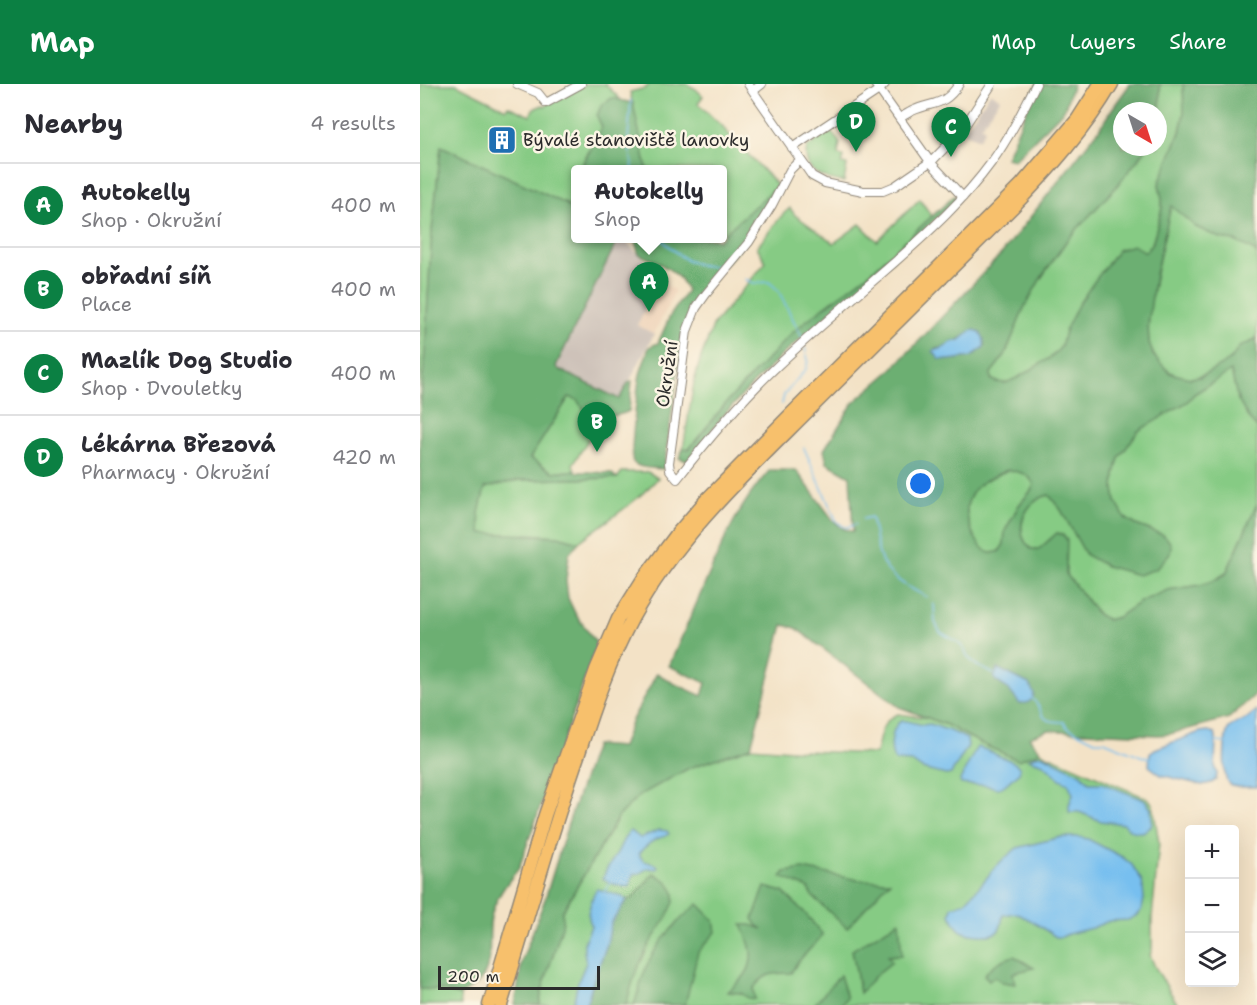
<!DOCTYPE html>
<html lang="en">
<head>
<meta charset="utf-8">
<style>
	:root { --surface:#fff; --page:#f7f7f7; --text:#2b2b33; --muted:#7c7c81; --line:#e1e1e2; --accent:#0b8043 }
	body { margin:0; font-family:"Shantell Sans",sans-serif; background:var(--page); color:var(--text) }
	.controls { position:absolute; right:18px; bottom:18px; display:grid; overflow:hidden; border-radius:6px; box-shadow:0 6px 24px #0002 }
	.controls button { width:54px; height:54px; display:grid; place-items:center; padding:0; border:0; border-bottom:2px solid var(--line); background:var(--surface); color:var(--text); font:30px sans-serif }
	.compass { position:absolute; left:693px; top:18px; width:54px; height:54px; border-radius:50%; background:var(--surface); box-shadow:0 6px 24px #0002; rotate:141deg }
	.scale { position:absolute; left:18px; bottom:15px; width:162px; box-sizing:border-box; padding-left:6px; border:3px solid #2b2b2b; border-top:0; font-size:16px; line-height:21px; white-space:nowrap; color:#2b2b2b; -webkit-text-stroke:4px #fcf5e5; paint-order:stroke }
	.you { position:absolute; left:501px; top:400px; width:21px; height:21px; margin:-15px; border:4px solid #fff; border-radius:50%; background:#1a73e8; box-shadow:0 0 0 9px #1a73e833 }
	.badge { display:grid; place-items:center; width:39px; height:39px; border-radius:50%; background:var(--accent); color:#fff; font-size:20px; font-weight:700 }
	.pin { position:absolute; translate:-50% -50px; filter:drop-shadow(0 2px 3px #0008) }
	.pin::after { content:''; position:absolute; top:32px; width:21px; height:18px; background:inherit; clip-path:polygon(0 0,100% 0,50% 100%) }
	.popup { position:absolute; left:151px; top:81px; width:156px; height:78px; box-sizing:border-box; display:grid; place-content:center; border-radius:6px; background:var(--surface); filter:drop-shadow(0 2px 4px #0005); font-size:20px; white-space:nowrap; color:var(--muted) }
	.popup b { font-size:22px; color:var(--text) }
	.popup::after { content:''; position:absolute; left:50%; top:100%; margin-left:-12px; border:12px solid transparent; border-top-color:var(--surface) }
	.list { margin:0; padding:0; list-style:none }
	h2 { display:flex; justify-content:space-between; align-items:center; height:78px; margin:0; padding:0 24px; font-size:26px }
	h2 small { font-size:20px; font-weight:400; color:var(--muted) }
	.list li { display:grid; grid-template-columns:39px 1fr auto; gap:18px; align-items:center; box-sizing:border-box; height:84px; padding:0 24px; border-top:2px solid var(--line) }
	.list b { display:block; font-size:22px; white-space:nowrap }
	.list p { margin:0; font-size:20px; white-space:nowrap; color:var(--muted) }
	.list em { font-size:20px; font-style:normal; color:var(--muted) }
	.icon { flex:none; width:33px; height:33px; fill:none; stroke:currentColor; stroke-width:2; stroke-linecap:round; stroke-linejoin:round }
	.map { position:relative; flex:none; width:837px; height:921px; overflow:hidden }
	header { display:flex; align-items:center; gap:36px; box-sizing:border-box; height:84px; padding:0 30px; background:var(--accent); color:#fff }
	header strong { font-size:28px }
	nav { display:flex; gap:33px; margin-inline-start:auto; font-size:21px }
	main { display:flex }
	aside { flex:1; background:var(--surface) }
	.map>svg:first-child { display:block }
	.built { fill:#f0d6bc }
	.industrial { fill:#cec2b9 }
	.green { fill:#86cb84; stroke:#587b58; stroke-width:1.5 }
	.forest { fill:#6caf72; stroke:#4c6d4e; stroke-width:1.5; fill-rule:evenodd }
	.water { fill:#77bfef; stroke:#51758d; stroke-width:1.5 }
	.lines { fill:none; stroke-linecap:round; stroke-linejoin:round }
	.stream { stroke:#77bfef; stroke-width:1.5 }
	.minor-casing { stroke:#8f8678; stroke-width:10 }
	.highway-casing { stroke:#8f8678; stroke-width:15 }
	.minor { stroke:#fff; stroke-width:8 }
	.highway { stroke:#f7c06c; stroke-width:12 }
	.labels { text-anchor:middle; stroke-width:5; stroke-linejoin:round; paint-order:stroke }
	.poi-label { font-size:18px; fill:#2b2b2b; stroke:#fcf5e5; text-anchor:start }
	.street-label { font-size:18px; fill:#2b2b2b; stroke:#fcf5e5 }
</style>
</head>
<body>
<header>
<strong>Map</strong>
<nav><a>Map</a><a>Layers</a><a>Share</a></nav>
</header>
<main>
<aside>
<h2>Nearby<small>4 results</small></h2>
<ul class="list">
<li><span class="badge">A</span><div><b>Autokelly</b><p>Shop · Okružní</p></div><em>400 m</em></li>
<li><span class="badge">B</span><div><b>obřadní síň</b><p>Place</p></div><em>400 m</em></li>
<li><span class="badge">C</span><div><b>Mazlík Dog Studio</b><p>Shop · Dvouletky</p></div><em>400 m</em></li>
<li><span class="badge">D</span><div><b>Lékárna Březová</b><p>Pharmacy · Okružní</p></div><em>420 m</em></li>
</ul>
</aside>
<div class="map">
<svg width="837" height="921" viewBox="0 0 837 921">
	<rect width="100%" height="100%" fill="#fcf5e5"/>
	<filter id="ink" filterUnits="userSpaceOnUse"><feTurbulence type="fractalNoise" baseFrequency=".0167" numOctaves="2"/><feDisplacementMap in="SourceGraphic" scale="12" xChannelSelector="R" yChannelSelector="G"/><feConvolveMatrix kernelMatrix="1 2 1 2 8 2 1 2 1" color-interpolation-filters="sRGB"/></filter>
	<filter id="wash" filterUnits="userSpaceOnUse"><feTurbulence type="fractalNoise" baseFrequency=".008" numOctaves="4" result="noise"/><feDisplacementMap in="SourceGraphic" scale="24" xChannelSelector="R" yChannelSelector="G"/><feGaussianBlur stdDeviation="1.35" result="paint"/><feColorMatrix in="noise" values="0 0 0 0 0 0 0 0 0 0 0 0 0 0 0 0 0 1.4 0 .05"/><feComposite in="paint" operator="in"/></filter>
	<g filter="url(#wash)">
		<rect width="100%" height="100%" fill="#f3e2c6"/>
		<!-- built -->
		<path class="built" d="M239 198 254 206V209L234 250 217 241Z"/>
		<!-- industrial -->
		<path class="industrial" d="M571 8 580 15 561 42 565 45 559 55 543 48Z
			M198 155H203L242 192 217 241 234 250 200 316 138 285 136 281Z"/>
		<!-- green -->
		<path class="green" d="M0 0H36L86 25 88 22 110 32 113 25 123 21 124 22 166 0H185L202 17 192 14 181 22 177 32 182 43 177 55 166 71 161 85 156 86 155 130 146 120 21 62 12 147 4 282 0 330Z
			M229 0H267L276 5 283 12 278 19 294 35 302 41 305 46 358 102 303 151 302 86 227 85 210 8 226 4Z
			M740 0H763L764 29 760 48 739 100 742 115V124L732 161 645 247C644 253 643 260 639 265 633 274 594 298 584 299 579 299 575 297 571 295V289L585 271 604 224 621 194 647 156 695 104 728 63H738V47L740 39Z
			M409 45 420 59 418 71 424 73 422 80 427 81 424 98C404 95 381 88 387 64L408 48Z
			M500 115 512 133 451 188 386 237 369 252 307 318 269 365H263L274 298 281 273 294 240 346 178 337 163C348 150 357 134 370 124L375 131 414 159 440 140 457 157Z
			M751 121 776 143 800 154 815 156 835 167 837 171V253C832 259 827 259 821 262 817 265 816 269 813 273 805 282 779 295 767 294 749 291 733 277 729 258 727 244 729 231 731 217 736 185 744 153 751 121Z
			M811 287 818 316 829 335 837 344V420L806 489 793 497 781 501 748 506 720 518 698 533 688 536 679 531 646 490 637 449 619 465H611C592 447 605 416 629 411L641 426 666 471 743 451 716 441 705 434 696 418 694 405 695 390 699 374 718 347 767 318 774 310Z
			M149 313 191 319 153 380 155 387 133 388 110 374Z
			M588 386C600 388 609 389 614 401L610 408 599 421 585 447 584 460 579 468C576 468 573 469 570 469 558 466 548 441 547 430 546 423 549 414 553 408 561 396 575 392 588 386Z
			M202 388H228L238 394C216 419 186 437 159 458L137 452 108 450 78 452 61 449 46 418 61 404 100 396 197 394Z
			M478 630 508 634 527 641 560 659 598 676 621 668 729 715 733 721 739 759 732 834V865L730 871 735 883 758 921H120L121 910 143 836 142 828 200 730 220 711 269 684 331 663 386 667 456 670C460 653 460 637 478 630Z
			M0 905 21 906 40 911 41 921H0Z"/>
		<!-- forest -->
		<path class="forest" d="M617 0H653L644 26 594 76 586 74Z
			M710 0H740V39L738 47V27H702V63H728L695 104 647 156 621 194 604 224 585 271 571 289V295L576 298 586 299 599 293 633 272 641 263 645 247 658 221 676 195 698 166 713 161 725 168 732 161 742 124V115L739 100 760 48 764 29 763 0H837V171L835 167 815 157 800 154 776 143 751 122 735 191 728 242 729 258 733 271 750 289 770 294 780 293 805 279 812 274 819 263 834 257 837 253V344L829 335 818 316 811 287 774 310 767 318 718 347 699 374 695 390 694 405 696 418 705 434 716 441 743 451 749 457 751 462 750 469 736 485 718 491 686 482 666 471 641 426 629 411C605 416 591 447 611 465H619L637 449 643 451 647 456 646 490 678 531 688 536 698 533 720 518 748 506 781 501 793 497 806 490 837 420 836 610 809 634 750 650 738 651 638 647 628 646 609 653 621 668 598 676 560 659 527 641 479 623 376 544 363 541 331 663 269 684 220 711 200 730 142 828 143 836 142 843 121 909 120 921H95L102 876 125 815 148 740 175 661 202 663 212 636 237 589 253 599 282 612 286 599 249 582C261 555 272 529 284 502 303 458 318 421 350 386H376L413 436 422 444 433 448 430 392 407 379 404 366 433 319 468 289 502 254 583 168 680 44 690 28ZM551 247 565 260 564 263 551 273 529 276 516 265C526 264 544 254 551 247ZM588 386C600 388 609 389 614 401L610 408 599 421 585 447 584 460 579 468C576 468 573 469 570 469 558 466 548 441 547 430 546 423 549 414 553 408 561 396 575 392 588 386ZM581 586 609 600 601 620 588 605 576 597Z
			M192 14 213 19 227 85H161C167 69 176 59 182 43L177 32 181 22Z
			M21 62 146 120 155 130 156 154 165 155 169 157 198 155 136 282 138 285 199 315 208 299 212 297 209 327C200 332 193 331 184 334L173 330H167L157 316 149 313 110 374 133 388 140 387 191 389 197 394 100 396 65 404 59 429 61 449 138 452 159 458 149 470 146 496 148 514 156 531 177 560 99 784C87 799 75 814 71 833 67 854 75 881 59 898 54 903 46 907 40 911L21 906 0 905V330L4 282 12 147Z
			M357 102C347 124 335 146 319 165 312 174 303 180 296 188 280 204 269 227 263 248L244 385C236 384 218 385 213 378 209 374 218 300 220 290 223 281 226 272 229 263L238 259 250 232 267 207C259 186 238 179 219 170L215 158 216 155 295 154 297 156 302 154 303 151Z
			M534 112H535L536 116 533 119 472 176 361 272 332 301 302 333 267 377 259 374 263 365H269L307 318 369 252 386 237 451 188Z
			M383 785 439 796 470 797 427 844 392 812 388 804 361 793 365 788Z
			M234 789 248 798 254 809V818L246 835 230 859 215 890 206 921H166L174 895 187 860 191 839 194 833 207 816 213 814Z
			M345 803 363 808 385 829 403 851 377 879 371 889C352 890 345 888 333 905L335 915 328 914 321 909 308 908C313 902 321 897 325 891 337 874 329 857 322 841H331L343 845 338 842 333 835Z
			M278 820 294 836 296 848 278 868 265 921H214C219 907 222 890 229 877 241 854 258 836 278 820Z
			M479 837 482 871 468 872 472 878 457 890 440 909 432 866Z
			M594 872 614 884 593 889 595 900 582 898 575 893 569 896 564 891C573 880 581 876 594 872Z
			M420 891 427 914 421 921H394Z"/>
		<!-- water -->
		<path class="water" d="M555 246C563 249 565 255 564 263L551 273 529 276 519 275 513 267 523 264 532 258 540 256 551 247Z
			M577 585 581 586 609 600 614 610C611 618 609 619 600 620L588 605 576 597 574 594Z
			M837 626V703C829 702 816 705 809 700 802 694 804 651 809 644 813 640 821 638 826 635 830 632 833 629 837 626Z
			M481 637H486L503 641 510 640 535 649 547 655 548 662 531 690 526 691 502 685 492 678 475 677C469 667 470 644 481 637Z
			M788 647 795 649 796 653 795 682 797 689 796 696 791 699 782 701 741 691 729 682 730 669 735 665 780 648Z
			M557 663C565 665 571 668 579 672 588 676 611 682 593 694 588 697 584 704 578 704 574 704 569 701 564 701 557 701 549 701 541 700L540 696Z
			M623 671 661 690 670 699H682L725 716 731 725 732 738 731 743 723 748H717L710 746 704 740 681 737 659 728H649V721L653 710 648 699 640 695 624 680 609 675 615 672Z
			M239 746 247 747 249 750C246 752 243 753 239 754 233 756 223 764 219 769 222 780 229 777 237 781L238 783 237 785 227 784 221 789 215 790 213 792 209 803C200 803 191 800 183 795 185 785 192 778 197 769 201 762 203 754 209 748L211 747 220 754Z
			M641 753H659L668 755 702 773 712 781 722 797 723 804 724 815 722 825 716 832 708 836 689 837 672 844 648 850 642 853H636L610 836 596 829 583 831C582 835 582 842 579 846 574 854 544 852 538 844 535 840 533 835 530 831L532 823 545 818 560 802 578 780 597 764Z
			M177 805 201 812 207 816 191 839 187 860 174 895 166 921H153L158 898 166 879 164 867V859L171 842 168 829 173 812Z"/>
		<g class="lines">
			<!-- stream -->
			<path class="stream" d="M211 16 208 55 213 86
				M240 154C261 174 271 184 302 182
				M325 195 333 199 349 198 358 206 382 253
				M362 320 364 311 386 285 388 276 385 264
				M384 364 416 436C423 444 427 445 436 440
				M443 435 451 433C455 447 455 461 461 475 468 494 490 504 507 513
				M513 520 514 521 515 538 520 548 538 558 544 565 548 573 556 581 574 590
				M611 613C627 628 615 638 644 638L647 643 675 657H684L721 672 730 674
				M795 658 808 659
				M185 808 190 798"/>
		</g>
	</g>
	<g filter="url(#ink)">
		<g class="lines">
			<!-- minor casing -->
			<g class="minor-casing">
				<path id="minor" d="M97 0 118 9 126 19 161 0
					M328 0 392 92 405 99 443 107H463L475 102 513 76 542 46 572 0
					M455 0 511 79 543 113
					M333 7 342 0
					M479 34C484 32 488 29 492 27 514 17 524 23 539 0
					M372 64 459 6 465 0
					M380 76 370 86 352 121 329 158 286 210 276 224 267 247 249 379 250 386 257 395C286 358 316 322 350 289 390 250 434 214 476 177 510 147 544 116 571 79 589 54 602 28 616 0"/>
			</g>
			<!-- highway casing -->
			<g class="highway-casing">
				<path id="highway" d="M69 921 125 731 176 586 198 535 223 495 256 451 287 415 373 328 602 100 657 36 680 0
					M81 921C107 837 130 752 159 669 174 622 190 576 213 533 257 453 326 389 390 325 458 258 526 190 594 122 631 84 665 46 692 0"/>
			</g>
			<!-- minor -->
			<use href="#minor" class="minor"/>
			<!-- highway -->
			<use href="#highway" class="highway"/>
		</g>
	</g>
	<!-- icons -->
	<defs>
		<g id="building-square" transform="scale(1.5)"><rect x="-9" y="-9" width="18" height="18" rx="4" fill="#1f6fb2" stroke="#fcf5e5"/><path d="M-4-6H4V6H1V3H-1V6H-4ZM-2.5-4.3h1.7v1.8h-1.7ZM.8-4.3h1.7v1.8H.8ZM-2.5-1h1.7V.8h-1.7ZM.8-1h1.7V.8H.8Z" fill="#fff"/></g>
	</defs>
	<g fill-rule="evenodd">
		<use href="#building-square" x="82" y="56"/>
	</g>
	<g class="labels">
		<!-- poi labels -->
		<g class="poi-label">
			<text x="103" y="62">Bývalé stanoviště lanovky</text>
		</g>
		<!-- street labels -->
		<g class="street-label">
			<text transform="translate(247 290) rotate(-82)" y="6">Okružní</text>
		</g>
	</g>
</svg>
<div class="controls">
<button>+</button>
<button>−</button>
<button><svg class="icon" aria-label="layers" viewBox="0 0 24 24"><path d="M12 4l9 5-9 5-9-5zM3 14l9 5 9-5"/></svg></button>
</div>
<svg class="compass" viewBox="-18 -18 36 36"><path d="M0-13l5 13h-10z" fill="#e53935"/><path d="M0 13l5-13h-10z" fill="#7c7c81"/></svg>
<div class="scale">200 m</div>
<div class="you"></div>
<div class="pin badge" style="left:229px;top:228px">A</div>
<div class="popup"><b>Autokelly</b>Shop</div>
<div class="pin badge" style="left:177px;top:368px">B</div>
<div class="pin badge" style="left:531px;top:73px">C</div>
<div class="pin badge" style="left:436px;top:68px">D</div>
</div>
</main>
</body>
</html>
